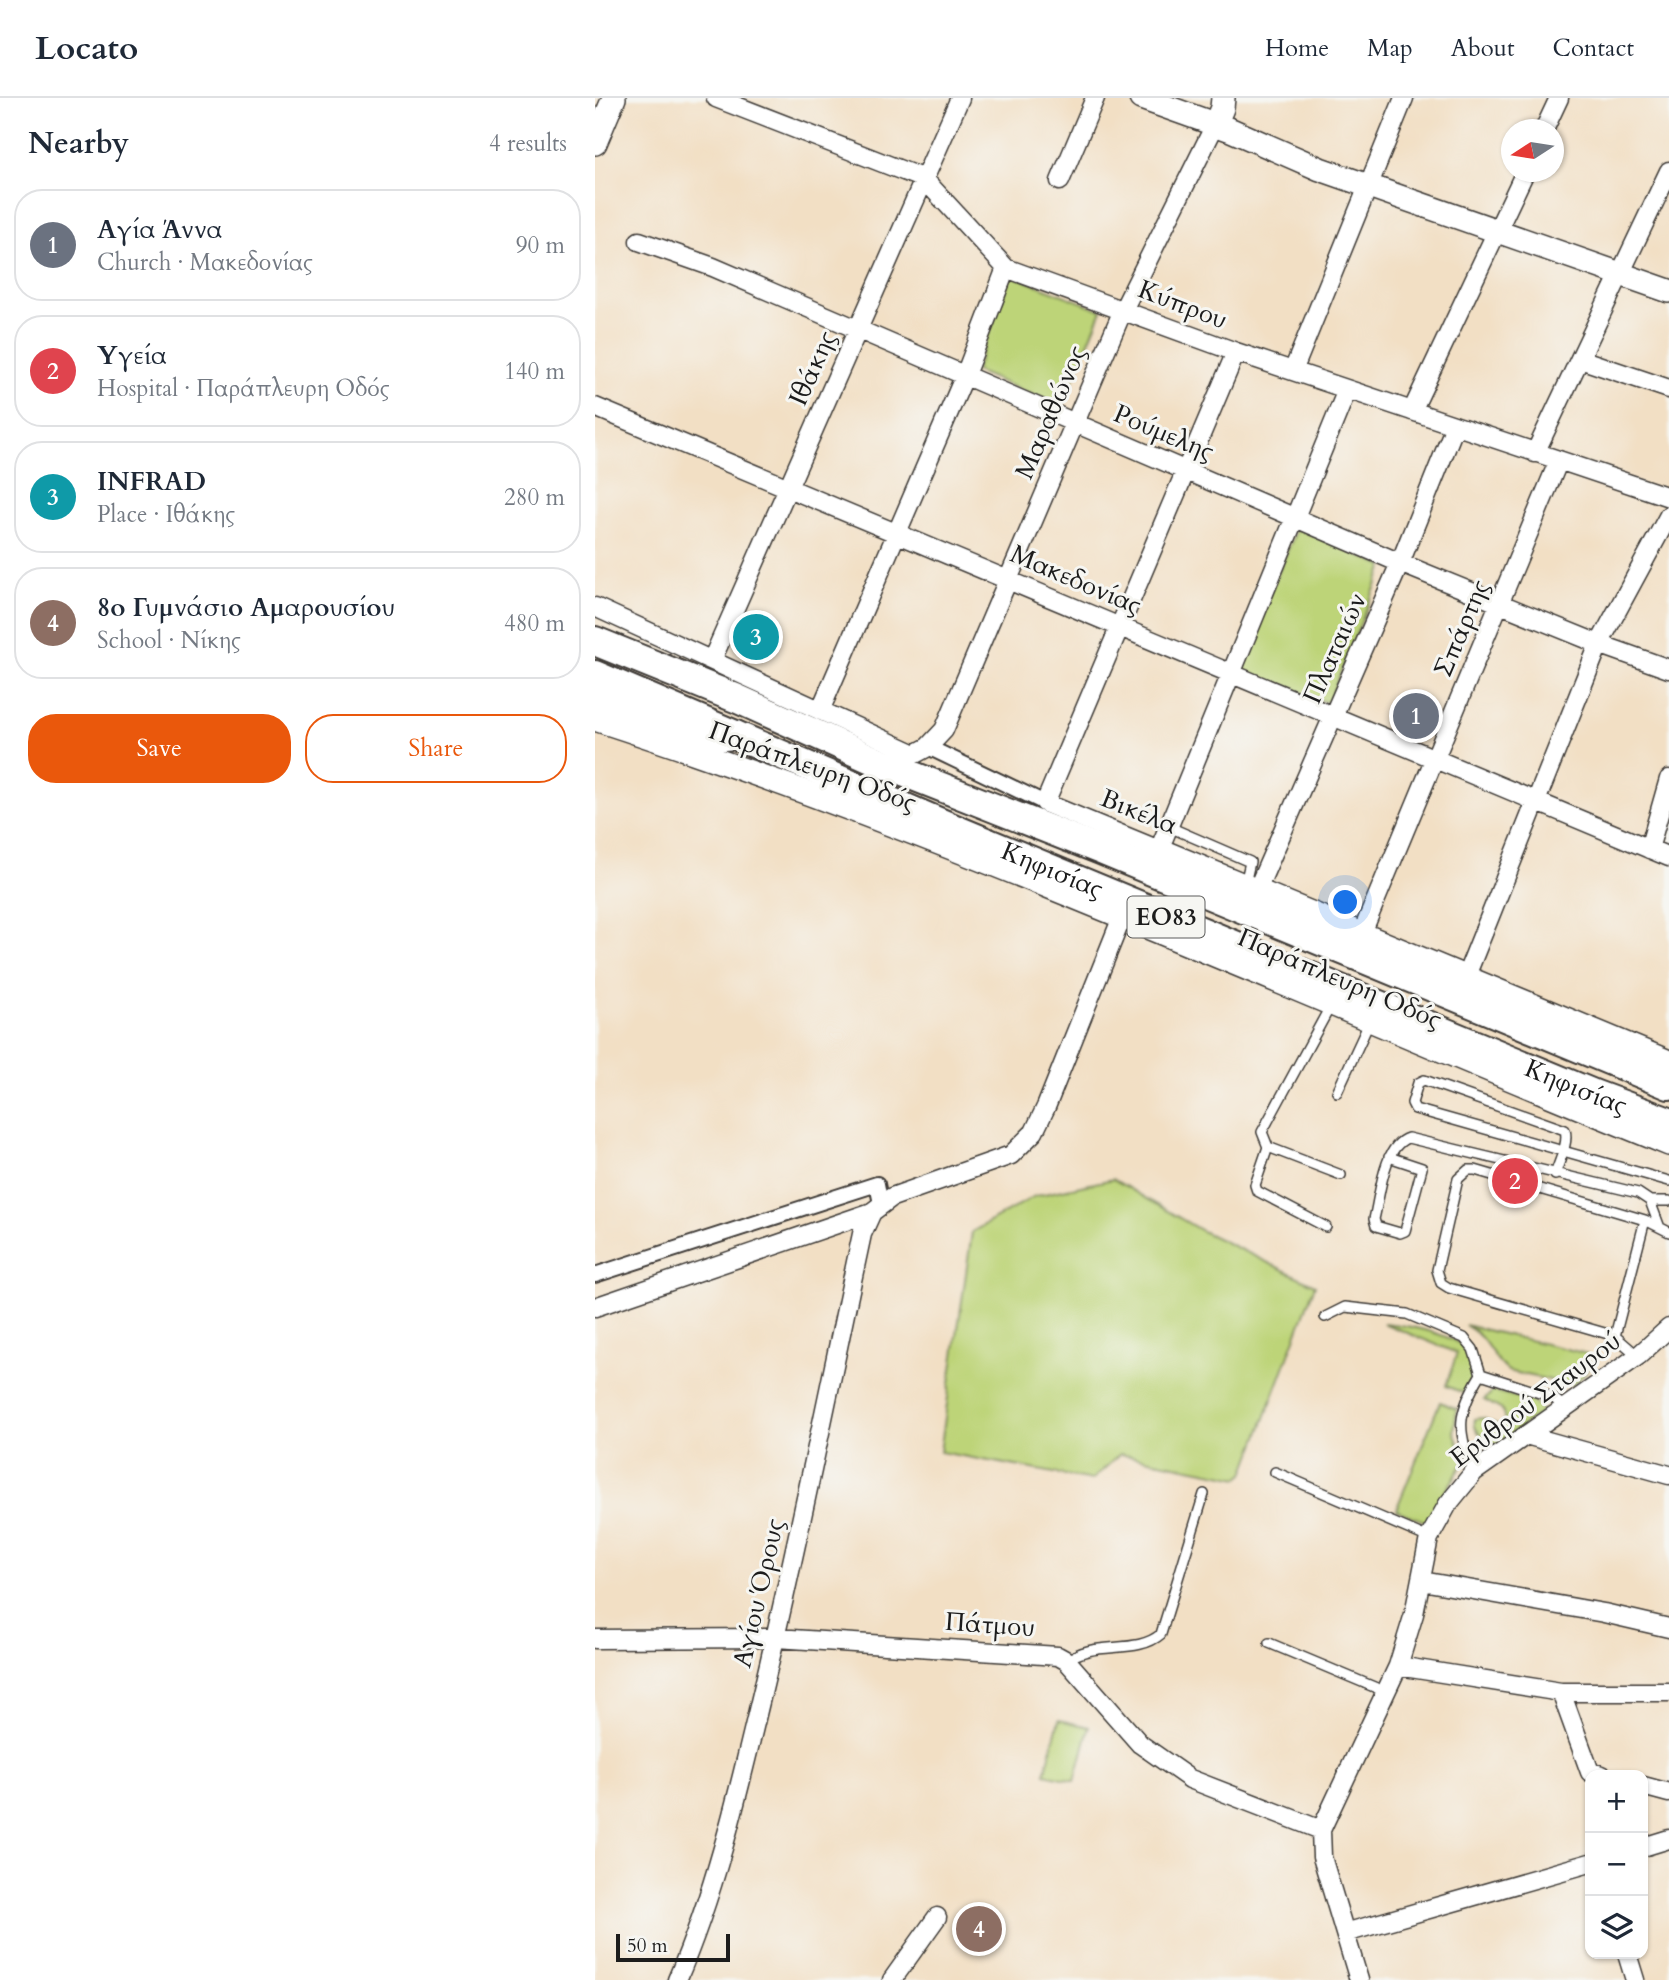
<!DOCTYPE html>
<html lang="en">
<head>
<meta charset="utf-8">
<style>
	:root { --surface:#fff; --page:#f6f6f7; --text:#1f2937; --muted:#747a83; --line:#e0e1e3; --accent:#ea580c }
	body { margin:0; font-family:Cardo,serif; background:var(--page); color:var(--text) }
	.controls { position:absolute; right:21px; bottom:21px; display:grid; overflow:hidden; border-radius:14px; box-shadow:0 2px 5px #0004 }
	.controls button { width:63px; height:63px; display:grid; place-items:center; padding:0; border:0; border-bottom:2px solid var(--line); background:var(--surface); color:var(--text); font:35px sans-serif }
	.compass { position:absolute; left:906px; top:21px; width:63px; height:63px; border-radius:50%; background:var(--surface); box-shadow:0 2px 5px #0004; rotate:258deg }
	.scale { position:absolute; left:21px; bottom:18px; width:114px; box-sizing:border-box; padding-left:7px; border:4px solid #1c1c1c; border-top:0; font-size:19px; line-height:24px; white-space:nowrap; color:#1c1c1c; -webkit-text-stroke:5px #f6f6f2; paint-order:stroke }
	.you { position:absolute; left:751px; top:805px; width:24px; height:24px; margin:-18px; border:5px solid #fff; border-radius:50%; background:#1a73e8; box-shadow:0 0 0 10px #1a73e833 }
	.badge { display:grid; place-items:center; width:46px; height:46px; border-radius:50%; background:var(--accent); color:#fff; font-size:23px; font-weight:700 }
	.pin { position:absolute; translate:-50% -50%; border:4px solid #fff; box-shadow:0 2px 7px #0006 }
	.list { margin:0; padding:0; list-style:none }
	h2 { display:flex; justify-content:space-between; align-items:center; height:91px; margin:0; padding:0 28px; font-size:30px }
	h2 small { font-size:23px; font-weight:400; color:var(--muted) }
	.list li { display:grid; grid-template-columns:46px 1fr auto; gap:21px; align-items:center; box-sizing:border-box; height:112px; margin:0 14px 14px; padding:0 14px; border:2px solid var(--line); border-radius:28px }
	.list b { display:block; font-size:26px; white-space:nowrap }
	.list p { margin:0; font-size:23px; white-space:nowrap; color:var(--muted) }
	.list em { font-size:23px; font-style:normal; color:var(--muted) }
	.actions { display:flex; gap:14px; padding:21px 28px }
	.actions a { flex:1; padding:16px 0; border:2px solid var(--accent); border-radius:28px; text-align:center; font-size:24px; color:var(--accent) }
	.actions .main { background:var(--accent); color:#fff }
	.icon { flex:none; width:38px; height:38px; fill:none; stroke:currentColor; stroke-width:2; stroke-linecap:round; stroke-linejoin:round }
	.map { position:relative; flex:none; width:1074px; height:1882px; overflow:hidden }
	header { display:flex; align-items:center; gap:42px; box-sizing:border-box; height:98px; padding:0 35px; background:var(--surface); border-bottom:2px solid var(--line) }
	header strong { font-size:33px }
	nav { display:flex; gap:38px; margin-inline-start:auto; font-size:24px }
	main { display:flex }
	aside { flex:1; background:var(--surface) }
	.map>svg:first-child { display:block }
	.green { fill:#bdd478; stroke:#6c784a; stroke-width:2 }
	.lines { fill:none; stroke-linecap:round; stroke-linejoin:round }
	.service-casing { stroke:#3c3935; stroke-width:12 }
	.pedestrian-casing { stroke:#3c3935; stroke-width:18 }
	.minor-casing { stroke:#3c3935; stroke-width:21 }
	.tertiary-casing { stroke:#3c3935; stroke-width:26 }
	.primary-casing { stroke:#3c3935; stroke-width:32 }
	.service { stroke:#fff; stroke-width:9 }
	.pedestrian { stroke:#fff; stroke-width:14 }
	.minor { stroke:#fff; stroke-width:18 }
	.tertiary { stroke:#fff; stroke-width:23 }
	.primary { stroke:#fff; stroke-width:28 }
	.labels { text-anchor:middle; stroke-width:6; stroke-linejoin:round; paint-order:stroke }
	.shield { fill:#f6f6f2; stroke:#5d5d5c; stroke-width:2 }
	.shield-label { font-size:24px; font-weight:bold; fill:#1c1c1c }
	.street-label { font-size:26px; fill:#1c1c1c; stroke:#f6f6f2 }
</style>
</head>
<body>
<header>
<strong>Locato</strong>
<nav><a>Home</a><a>Map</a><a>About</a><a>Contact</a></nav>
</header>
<main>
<aside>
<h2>Nearby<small>4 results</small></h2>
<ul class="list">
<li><span class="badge" style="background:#6b7280">1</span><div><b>Αγία Άννα</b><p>Church · Μακεδονίας</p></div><em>90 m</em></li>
<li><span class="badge" style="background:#e0444e">2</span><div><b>Υγεία</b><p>Hospital · Παράπλευρη Οδός</p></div><em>140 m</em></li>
<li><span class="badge" style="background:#0f9aa8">3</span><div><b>INFRAD</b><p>Place · Ιθάκης</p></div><em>280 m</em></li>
<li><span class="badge" style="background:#8d6e63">4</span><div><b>8ο Γυμνάσιο Αμαρουσίου</b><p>School · Νίκης</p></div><em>480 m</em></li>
</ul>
<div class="actions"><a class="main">Save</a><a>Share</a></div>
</aside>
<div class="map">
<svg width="1074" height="1882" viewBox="0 0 1074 1882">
	<rect width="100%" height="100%" fill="#f6f6f2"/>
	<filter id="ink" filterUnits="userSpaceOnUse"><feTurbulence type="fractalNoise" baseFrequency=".0143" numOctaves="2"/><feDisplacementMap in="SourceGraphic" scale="14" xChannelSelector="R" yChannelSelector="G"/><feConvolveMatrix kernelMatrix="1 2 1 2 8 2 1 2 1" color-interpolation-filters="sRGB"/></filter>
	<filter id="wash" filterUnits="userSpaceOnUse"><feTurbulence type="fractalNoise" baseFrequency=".00686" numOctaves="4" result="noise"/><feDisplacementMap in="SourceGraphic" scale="28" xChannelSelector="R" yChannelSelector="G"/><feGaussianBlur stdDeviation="1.57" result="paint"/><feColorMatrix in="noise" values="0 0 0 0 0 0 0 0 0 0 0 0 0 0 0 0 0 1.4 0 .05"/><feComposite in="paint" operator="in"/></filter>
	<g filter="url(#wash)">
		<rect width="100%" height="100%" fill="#f2dfc4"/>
		<!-- green -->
		<path class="green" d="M416 177 507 212 467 309 380 273Z
			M702 430 789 468 733 605 643 570Z
			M518 1081 607 1133 720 1187 649 1376 644 1380 525 1356 497 1382 345 1354 377 1134 440 1098Z
			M788 1225C811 1227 875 1237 880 1265 881 1274 874 1287 871 1296L851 1288 862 1255Z
			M870 1227 993 1256C996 1271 990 1277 978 1287L913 1273C894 1258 894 1240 870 1227Z
			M898 1293 937 1303 945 1309 946 1315 901 1346C891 1338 877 1336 880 1321L888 1320 907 1329 910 1323 907 1312 889 1302Z
			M845 1304 862 1311 859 1333 870 1363 831 1424 801 1412Z
			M464 1622 494 1629 480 1683 450 1676Z"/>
	</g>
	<g filter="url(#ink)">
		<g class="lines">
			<!-- service casing -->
			<g class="service-casing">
				<path id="service" d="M572 728 655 764 650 786
					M737 905 667 1034 673 1049 746 1077
					M742 994 775 923
					M673 1049 660 1087 662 1093 731 1129
					M794 1059 827 1070 810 1133 805 1135 781 1128 779 1121C785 1098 788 1048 813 1040L1043 1095 1055 1103 1064 1127
					M960 1077C964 1063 974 1045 970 1032L829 982 823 985 817 1005 820 1011 1074 1083
					M1055 1103H1074
					M730 1219 750 1209 812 1216 869 1240 878 1251 886 1276
					M1020 1238 1050 1122
					M1043 1258 1020 1238 854 1190 846 1185 842 1172 863 1081 873 1072H880L1050 1122 1074 1134
					M680 1374 834 1440
					M879 1374C861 1332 862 1315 886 1276L957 1299 971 1310
					M674 1545 791 1594
					M472 1563C498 1541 541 1558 566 1536L609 1396"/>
			</g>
			<!-- pedestrian casing -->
			<g class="pedestrian-casing">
				<path id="pedestrian" d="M333 649 450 705
					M0 1177 282 1086 286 1106"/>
			</g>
			<!-- minor casing -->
			<g class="minor-casing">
				<path id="minor" d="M121 0 329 81 411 170 641 254 1074 399
					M949 32 964 0
					M465 83 500 0
					M44 143 118 169 805 465 1004 546 1074 571
					M641 254 450 705 564 752 752 292
					M985 261 1074 291
					M698 273 809 0
					M0 309 1074 759
					M817 313 930 74
					M940 355 1074 73
					M0 509 320 656 333 649 349 632 528 212 620 27
					M117 562 365 0
					M225 613 370 277 411 170
					M1054 751 1074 681
					M662 792 805 465 860 328
					M767 835 964 362
					M871 878 1004 546 1074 417
					M0 1209 277 1114 297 1099 416 1057 439 1034 451 1009 527 819
					M931 1337 1074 1377
					M827 1483 1009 1515 1074 1530
					M0 1541 181 1540 463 1558 472 1563 545 1646 595 1681 726 1732
					M803 1568 966 1594 995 1674 1007 1677
					M966 1594H1074
					M1048 1688 1074 1695
					M1048 1749 1074 1741
					M750 1835 995 1765
					M1032 1856 1040 1882
					M82 1882C120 1794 142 1700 164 1608 202 1452 233 1294 267 1136L277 1114
					M297 1882 342 1819
					M764 1882 727 1759 726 1732 803 1568 819 1516 834 1440 853 1406 879 1374 1043 1258 1074 1230"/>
			</g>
			<!-- tertiary casing -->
			<g class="tertiary-casing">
				<path id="tertiary" d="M546 0 636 32 725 71 1074 193
					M620 27 627 10 628 0
					M0 45 19 0
					M0 621C367 740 717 902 1074 1046
					M564 752 1074 964"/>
			</g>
			<!-- primary casing -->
			<g class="primary-casing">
				<g id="primary">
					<path d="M0 543 143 601 283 664 506 752 1074 987"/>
					<path id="s1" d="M0 577 367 734 1001 997 1074 1024"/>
					<path d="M0 604 97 641 140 637"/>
				</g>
			</g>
			<!-- service -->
			<use href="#service" class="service"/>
			<!-- pedestrian -->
			<use href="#pedestrian" class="pedestrian"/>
			<!-- minor -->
			<use href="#minor" class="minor"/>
			<!-- tertiary -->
			<use href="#tertiary" class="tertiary"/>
			<!-- primary -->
			<use href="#primary" class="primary"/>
		</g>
	</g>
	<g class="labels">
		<!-- shield labels -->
		<rect class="shield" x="532.5" y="798.5" width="77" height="41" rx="5"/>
		<g class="shield-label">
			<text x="571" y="827">ΕΟ83</text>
		</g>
		<!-- street labels -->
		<g class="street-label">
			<text transform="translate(588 206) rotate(21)" y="9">Κύπρου</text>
			<text transform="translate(217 270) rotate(-66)" y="9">Ιθάκης</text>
			<text transform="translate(455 314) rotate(-67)" y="9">Μαραθώνος</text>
			<text transform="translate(569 334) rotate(23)" y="9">Ρούμελης</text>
			<text transform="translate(481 481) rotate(23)" y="9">Μακεδονίας</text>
			<text transform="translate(866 530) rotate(-67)" y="9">Σπάρτης</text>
			<text transform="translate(739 550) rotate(-66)" y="9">Πλαταιών</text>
			<text transform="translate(218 668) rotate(20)" y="9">Παράπλευρη Οδός</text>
			<text transform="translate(544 713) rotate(22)" y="9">Βικέλα</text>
			<text dy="9" stroke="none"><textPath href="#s1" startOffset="497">Κηφισίας</textPath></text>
			<text transform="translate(745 880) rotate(23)" y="9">Παράπλευρη Οδός</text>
			<text dy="9" stroke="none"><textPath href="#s1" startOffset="1064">Κηφισίας</textPath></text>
			<text transform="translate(940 1301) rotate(-37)" y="9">Ερυθρού Σταυρού</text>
			<text transform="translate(163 1495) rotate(-77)" y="9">Αγίου Όρους</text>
			<text transform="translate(395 1526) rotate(4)" y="9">Πάτμου</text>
		</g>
	</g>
</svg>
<div class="controls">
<button>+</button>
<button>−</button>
<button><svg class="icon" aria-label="layers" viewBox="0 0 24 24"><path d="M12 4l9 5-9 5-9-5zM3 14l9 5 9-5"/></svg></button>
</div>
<svg class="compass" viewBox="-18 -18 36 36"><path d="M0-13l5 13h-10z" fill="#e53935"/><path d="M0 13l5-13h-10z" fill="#747a83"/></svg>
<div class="scale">50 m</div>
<div class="you"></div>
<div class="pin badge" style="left:821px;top:618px;background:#6b7280">1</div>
<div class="pin badge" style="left:920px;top:1083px;background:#e0444e">2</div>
<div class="pin badge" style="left:161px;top:539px;background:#0f9aa8">3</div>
<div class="pin badge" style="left:384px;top:1831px;background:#8d6e63">4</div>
</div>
</main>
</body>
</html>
